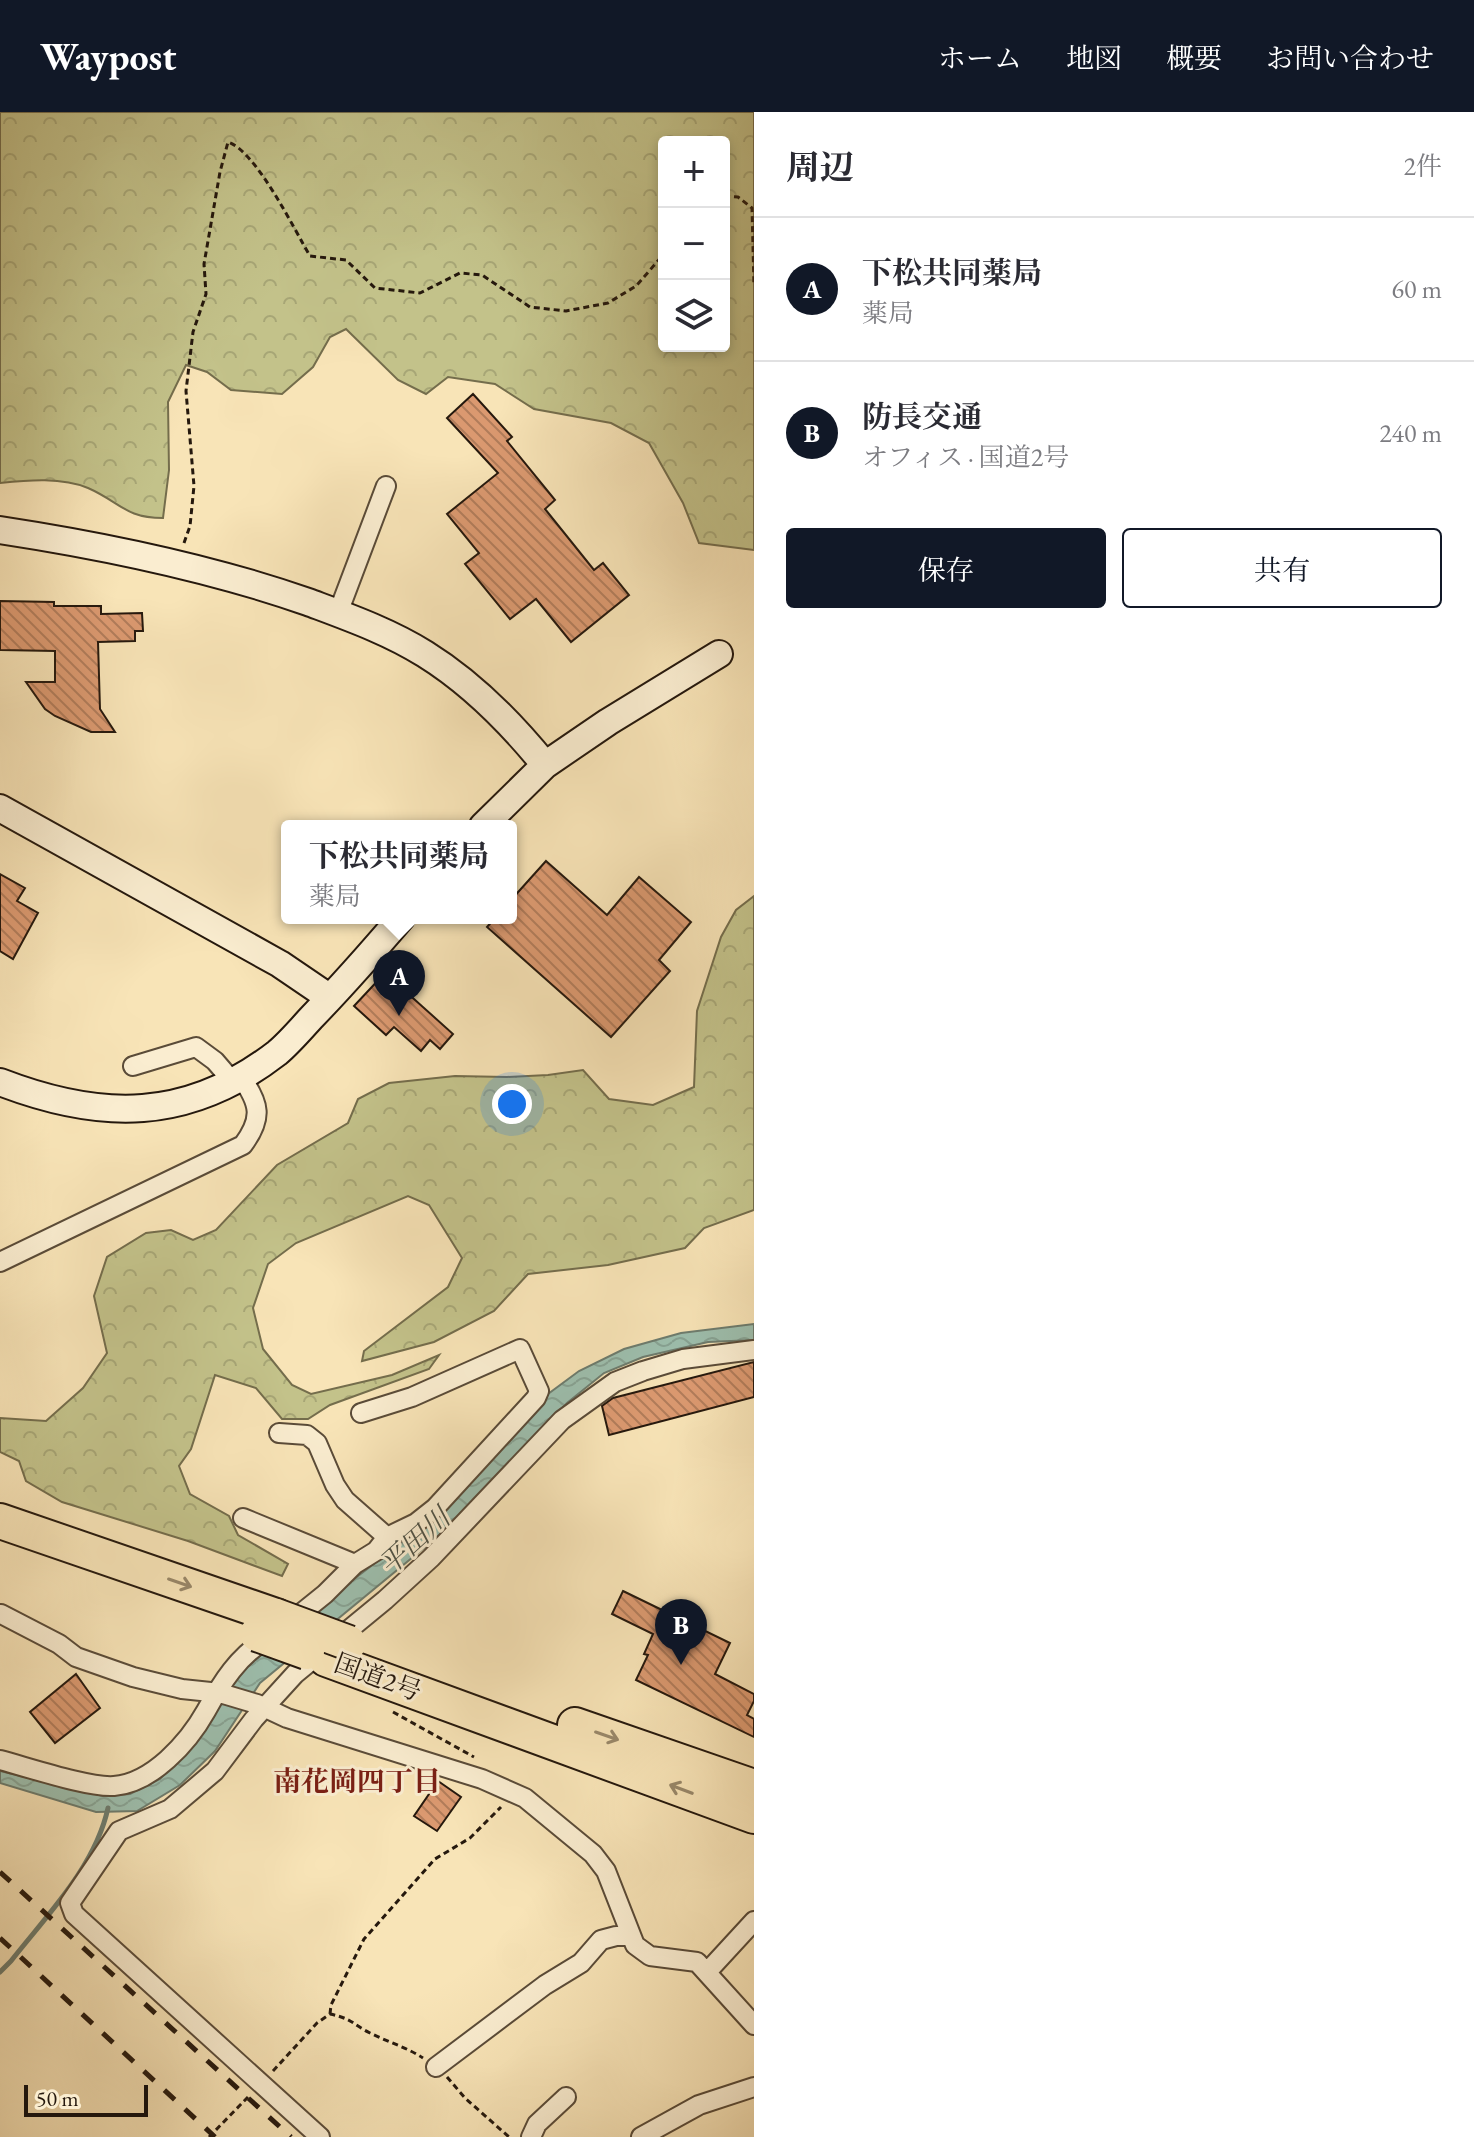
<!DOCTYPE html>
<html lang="ja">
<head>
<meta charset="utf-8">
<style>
	:root { --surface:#fff; --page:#f2f2f3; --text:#2b2b33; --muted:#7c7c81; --line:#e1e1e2; --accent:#111827 }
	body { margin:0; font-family:"EB Garamond","Noto Serif JP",serif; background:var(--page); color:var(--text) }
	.controls { position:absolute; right:24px; top:24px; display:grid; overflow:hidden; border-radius:8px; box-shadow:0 4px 12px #0003 }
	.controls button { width:72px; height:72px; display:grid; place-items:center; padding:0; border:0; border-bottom:2px solid var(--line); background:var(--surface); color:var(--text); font:40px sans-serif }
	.scale { position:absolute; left:24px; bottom:20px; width:124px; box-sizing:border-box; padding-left:8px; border:4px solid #25180d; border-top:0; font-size:22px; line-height:28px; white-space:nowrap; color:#25180d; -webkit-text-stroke:6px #faedd0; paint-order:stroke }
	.you { position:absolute; left:512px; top:992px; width:28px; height:28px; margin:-20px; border:6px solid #fff; border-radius:50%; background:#1a73e8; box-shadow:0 0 0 12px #1a73e833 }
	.badge { display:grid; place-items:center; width:52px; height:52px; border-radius:50%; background:var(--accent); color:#fff; font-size:26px; font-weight:700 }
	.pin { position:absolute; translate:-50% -66px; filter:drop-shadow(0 2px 4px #0008) }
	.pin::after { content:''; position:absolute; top:42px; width:28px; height:24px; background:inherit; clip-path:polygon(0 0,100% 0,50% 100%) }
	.popup { position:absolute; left:281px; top:708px; width:236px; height:104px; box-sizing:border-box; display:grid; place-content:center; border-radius:8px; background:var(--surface); filter:drop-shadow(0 2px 6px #0005); font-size:26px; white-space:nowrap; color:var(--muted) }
	.popup b { font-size:30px; color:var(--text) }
	.popup::after { content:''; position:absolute; left:50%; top:100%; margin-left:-16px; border:16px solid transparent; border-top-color:var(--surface) }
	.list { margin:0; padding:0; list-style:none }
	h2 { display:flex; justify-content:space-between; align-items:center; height:104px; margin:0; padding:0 32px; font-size:34px }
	h2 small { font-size:26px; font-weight:400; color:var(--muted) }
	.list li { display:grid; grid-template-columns:52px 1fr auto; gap:24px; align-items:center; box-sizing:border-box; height:144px; padding:0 32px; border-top:2px solid var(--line) }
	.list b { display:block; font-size:30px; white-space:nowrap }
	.list p { margin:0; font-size:26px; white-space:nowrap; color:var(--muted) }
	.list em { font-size:26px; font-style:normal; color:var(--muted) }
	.actions { display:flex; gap:16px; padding:24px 32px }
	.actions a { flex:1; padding:18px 0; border:2px solid var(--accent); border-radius:8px; text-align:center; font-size:28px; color:var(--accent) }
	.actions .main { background:var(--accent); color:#fff }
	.icon { flex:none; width:44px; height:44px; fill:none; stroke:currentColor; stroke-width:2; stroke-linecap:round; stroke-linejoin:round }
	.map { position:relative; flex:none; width:754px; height:2025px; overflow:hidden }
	header { display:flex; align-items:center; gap:48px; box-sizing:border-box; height:112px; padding:0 40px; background:var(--accent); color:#fff }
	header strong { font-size:38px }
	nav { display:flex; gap:44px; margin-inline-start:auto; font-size:28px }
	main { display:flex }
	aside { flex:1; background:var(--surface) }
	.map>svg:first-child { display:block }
	.forest { fill:url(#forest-crowns); stroke:#746d4c; stroke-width:2; fill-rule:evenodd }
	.water { fill:url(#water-waves); stroke:#6d7c6e; stroke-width:2 }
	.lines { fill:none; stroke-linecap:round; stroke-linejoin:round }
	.stream { stroke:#6d7c6e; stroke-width:5 }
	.building { fill:url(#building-back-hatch); stroke:#25180d; stroke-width:2 }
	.street-casing { stroke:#5a4b38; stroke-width:22 }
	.secondary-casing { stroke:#25180d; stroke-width:30 }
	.highway-casing { stroke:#25180d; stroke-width:38 }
	.path { stroke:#25180d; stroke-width:3; stroke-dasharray:6 4; stroke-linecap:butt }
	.street { stroke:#faedd0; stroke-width:18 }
	.secondary { stroke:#faedd0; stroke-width:26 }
	.highway { stroke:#f8e4b7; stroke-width:34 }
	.rail { stroke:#25180d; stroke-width:5; stroke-dasharray:14 14; stroke-linecap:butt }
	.highway-bridge-casing { stroke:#25180d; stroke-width:38; stroke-linecap:butt }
	.highway-bridge { stroke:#f8e4b7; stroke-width:34 }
	.oneway { stroke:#99886a }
	.labels { text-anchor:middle; stroke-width:6; stroke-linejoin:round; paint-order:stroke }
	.street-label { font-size:26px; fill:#25180d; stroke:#faedd0 }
	.water-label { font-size:28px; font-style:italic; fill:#4f5245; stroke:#faedd0 }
	.neighbourhood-label { font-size:28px; font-weight:bold; fill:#7a1f14; stroke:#faedd0 }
</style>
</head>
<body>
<header>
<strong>Waypost</strong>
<nav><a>ホーム</a><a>地図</a><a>概要</a><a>お問い合わせ</a></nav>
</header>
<main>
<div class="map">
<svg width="754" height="2025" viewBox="0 0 754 2025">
	<defs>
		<pattern id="forest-crowns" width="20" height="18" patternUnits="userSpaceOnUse" patternTransform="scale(2)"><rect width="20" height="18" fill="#c3c28a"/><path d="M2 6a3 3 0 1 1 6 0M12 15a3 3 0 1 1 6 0" fill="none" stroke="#a7a676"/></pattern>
		<pattern id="water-waves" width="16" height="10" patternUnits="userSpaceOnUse" patternTransform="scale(2)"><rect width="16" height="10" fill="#9dbfae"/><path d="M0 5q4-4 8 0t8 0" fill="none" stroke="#87a394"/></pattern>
		<pattern id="building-back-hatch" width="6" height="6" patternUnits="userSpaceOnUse" patternTransform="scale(2)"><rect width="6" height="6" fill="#db9970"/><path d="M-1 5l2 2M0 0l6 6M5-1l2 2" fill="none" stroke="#b17c5a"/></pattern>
	</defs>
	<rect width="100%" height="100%" fill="#f8e4b7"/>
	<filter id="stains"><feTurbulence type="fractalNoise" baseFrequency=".0025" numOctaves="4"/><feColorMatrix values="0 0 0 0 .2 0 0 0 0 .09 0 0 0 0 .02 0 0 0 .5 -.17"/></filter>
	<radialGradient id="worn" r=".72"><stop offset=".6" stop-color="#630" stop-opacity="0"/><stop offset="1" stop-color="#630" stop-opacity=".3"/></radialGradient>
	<!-- forest -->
	<path class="forest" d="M0 0H754V438L699 431 683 391 649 331 611 311 534 297 495 272 448 265 426 282 398 268 346 217 330 225 313 255 282 282 231 278 207 260 186 253 168 290 169 358 163 406C125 406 120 390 88 376 62 365 28 368 0 371ZM664 30H724V234H664Z
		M754 784V1098L704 1116 685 1136 608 1153 528 1162 494 1199 434 1230 362 1249 364 1239 448 1175 462 1146 429 1093 408 1084 296 1131 268 1152 253 1196 263 1237 292 1273 311 1282 392 1263 439 1243 429 1257 330 1293 308 1307H282L256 1276 215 1263 191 1337 179 1354 190 1382 229 1404 238 1423 288 1452 282 1464 188 1429 62 1390 26 1369 19 1349 0 1340V1306L46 1309 83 1276 107 1241 94 1184 107 1145 146 1121 171 1118 193 1128 216 1118 277 1053 348 1011 358 987 389 971 455 964 507 965 548 963 583 958 609 987 653 993 694 975 697 899 721 825 736 798Z"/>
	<!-- water -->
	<path class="water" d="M754 1212V1228L708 1230 643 1245 604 1261 567 1291 464 1403 260 1571 215 1639 180 1673 137 1699 96 1700 0 1671V1659L103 1684 130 1682 160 1667 193 1632 242 1559 333 1483 429 1410 548 1282 579 1259 624 1237 681 1221Z"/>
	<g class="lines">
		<!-- stream -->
		<path class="stream" d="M0 1860 11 1849C47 1803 95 1755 108 1696"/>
	</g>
	<!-- building -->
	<path class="building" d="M473 282 512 325 507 329 555 388 545 397 594 458 603 451 629 483 571 530 536 487 510 507 465 452 479 441 447 402 498 361 447 306Z
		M0 489 54 490V494H101V502L142 501 143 519H135V529L98 530 100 597 115 620H91L55 604 45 597 26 570H55V539L0 538Z
		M546 749 607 803 639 765 691 810 659 848 670 859 611 925 487 815 495 806H511V788Z
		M0 762 25 776 17 789 38 801 13 847 0 839Z
		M385 861 453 922 440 937 430 928 421 939 394 915 386 923 354 894Z
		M754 1250V1285L609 1323 602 1294 613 1286Z
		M623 1479 730 1531 715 1562 754 1582V1589L747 1603 754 1607V1625L636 1568 648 1543 644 1542 653 1522 612 1502Z
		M76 1562 100 1596 55 1631 30 1600Z
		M438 1669 461 1685 437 1719 414 1704Z"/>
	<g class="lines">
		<!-- street casing -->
		<g class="street-casing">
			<path id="street" d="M338 501 386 374
				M133 954 196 935 215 949 233 970
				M0 1150 243 1033C263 1006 260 992 241 965
				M279 1321 307 1323 317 1331 335 1373 345 1388 387 1425
				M243 1406 355 1452 376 1439 387 1425 416 1411 435 1396 536 1286 539 1279 520 1237 412 1285 361 1301
				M1 1502 59 1532 76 1545 133 1565 182 1577 220 1581 257 1592 287 1606 482 1667 525 1686 593 1742 606 1759 635 1833 650 1844 697 1850 754 1913
				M289 1511 325 1482 355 1452
				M0 1648C27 1655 89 1676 114 1674 152 1671 188 1631 206 1599 222 1570 238 1544 268 1526
				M708 1859 754 1809
				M436 1955 545 1873 581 1851 601 1828 616 1824H630
				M320 2025 74 1802 70 1791 119 1719 170 1697 215 1659 254 1607 295 1562 385 1488 431 1446 562 1308 615 1270 643 1259 683 1247 754 1238
				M531 2025 537 2012 566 1985
				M641 2025 699 1993 754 1975"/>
		</g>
		<!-- secondary casing -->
		<g class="secondary-casing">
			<path id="secondary" d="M0 418C105 434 208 455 308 490 348 505 388 519 425 542 470 570 511 611 545 653
				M0 696 280 852 330 886
				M483 714 545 653 608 610 719 542
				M0 970C101 1009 188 1010 277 941 289 931 300 918 311 906 342 874 372 840 401 806"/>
		</g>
		<!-- highway casing -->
		<g class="highway-casing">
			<path id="highway" d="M0 1409 276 1504
				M326 1547 754 1704
				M575 1613 754 1675"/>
		</g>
		<!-- path -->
		<path class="path" d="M724 84 738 85 752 96 754 174
			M184 431 190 414 194 374 186 279 193 220 206 182 204 152 220 60 228 30C256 39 294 117 310 144L346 148 375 176 420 181 460 161 482 163 530 195 566 199 608 191 636 174 664 142
			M393 1600 474 1645
			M330 1902 331 1893 364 1827 435 1747 470 1726 501 1695
			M273 1959 317 1911 330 1902C353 1907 352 1912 370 1921 388 1930 406 1935 423 1946
			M447 1965 465 1986 509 2025
			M209 2025 248 1985"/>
		<!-- street -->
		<use href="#street" class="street"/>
		<!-- secondary -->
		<use href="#secondary" class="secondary"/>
		<!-- highway -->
		<use href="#highway" class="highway"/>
		<!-- rail -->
		<path class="rail" d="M0 1760 291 2025
			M0 1826 215 2025"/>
		<!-- highway-bridge casing -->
		<g class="highway-bridge-casing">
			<path id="highway-bridge" d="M276 1504 349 1531
				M257 1522 307 1540"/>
		</g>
		<!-- highway-bridge -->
		<use href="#highway-bridge" class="highway-bridge"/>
	</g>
	<!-- one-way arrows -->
	<defs><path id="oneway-shaft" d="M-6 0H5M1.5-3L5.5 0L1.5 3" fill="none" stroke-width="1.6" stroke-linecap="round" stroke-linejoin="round" transform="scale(2)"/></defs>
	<g class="oneway">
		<use href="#oneway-shaft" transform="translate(180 1471) rotate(19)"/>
		<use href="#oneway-shaft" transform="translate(607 1624) rotate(19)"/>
		<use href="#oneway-shaft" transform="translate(681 1677) rotate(-159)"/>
	</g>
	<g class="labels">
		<!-- street labels -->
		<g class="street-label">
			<text transform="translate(378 1565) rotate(20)" y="9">国道2号</text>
		</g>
		<!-- water labels -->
		<g class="water-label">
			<text transform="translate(414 1429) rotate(-42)" y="10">平田川</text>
		</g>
		<!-- neighbourhood labels -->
		<g class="neighbourhood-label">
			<text x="357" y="1679">南花岡四丁目</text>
		</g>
	</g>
	<rect width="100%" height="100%" filter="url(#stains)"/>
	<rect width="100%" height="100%" fill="url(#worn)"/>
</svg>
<div class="controls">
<button>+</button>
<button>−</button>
<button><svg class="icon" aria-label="layers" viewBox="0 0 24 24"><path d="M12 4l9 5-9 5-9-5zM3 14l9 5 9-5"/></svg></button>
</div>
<div class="scale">50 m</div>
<div class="you"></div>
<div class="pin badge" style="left:399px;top:904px">A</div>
<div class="popup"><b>下松共同薬局</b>薬局</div>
<div class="pin badge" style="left:681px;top:1553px">B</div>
</div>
<aside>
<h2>周辺<small>2件</small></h2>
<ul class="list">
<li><span class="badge">A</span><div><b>下松共同薬局</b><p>薬局</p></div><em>60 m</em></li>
<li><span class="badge">B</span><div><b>防長交通</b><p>オフィス · 国道2号</p></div><em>240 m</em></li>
</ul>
<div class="actions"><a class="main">保存</a><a>共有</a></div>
</aside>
</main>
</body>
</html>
